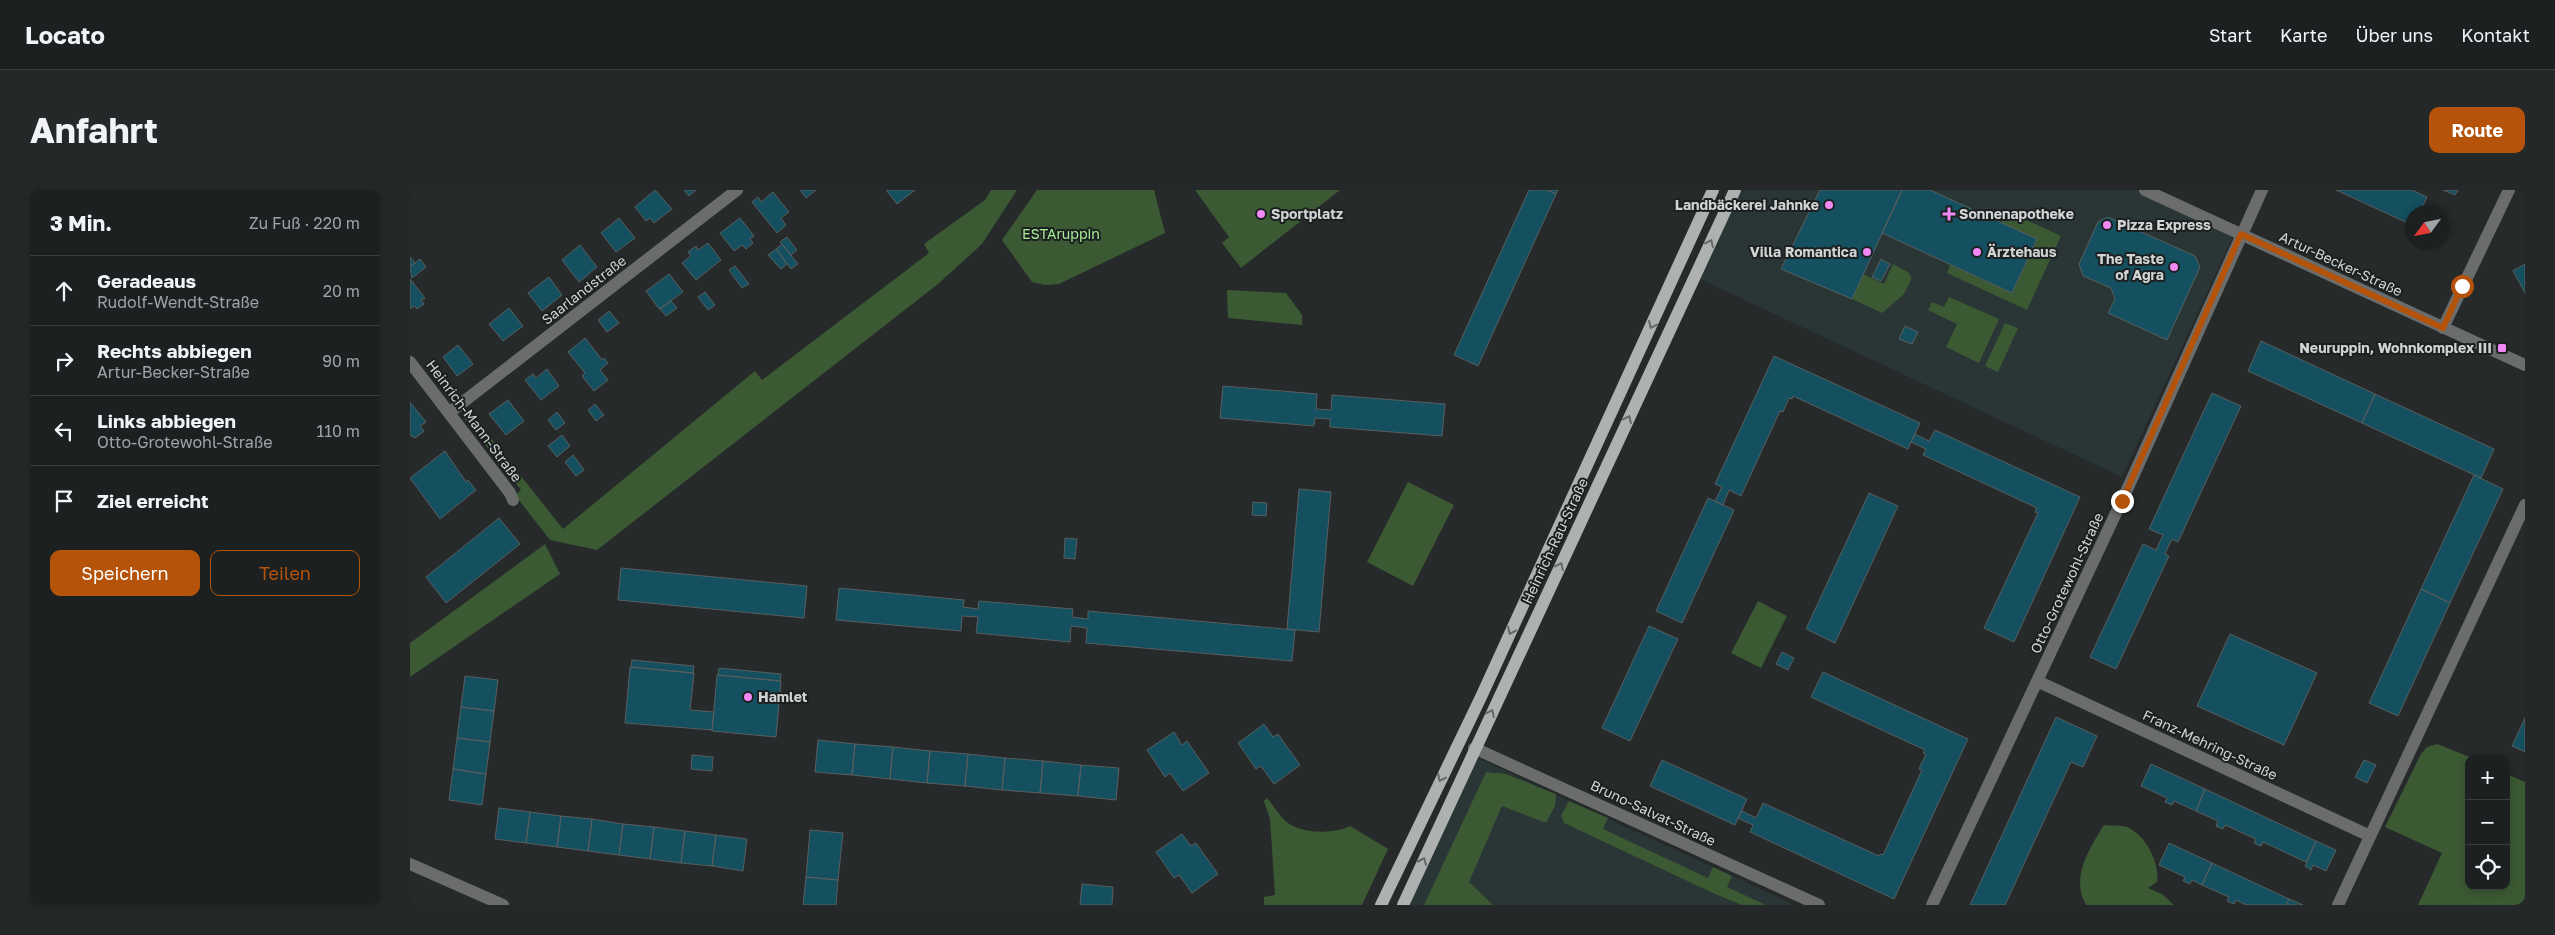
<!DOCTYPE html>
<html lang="de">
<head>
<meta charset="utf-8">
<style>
	:root { --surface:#1c2020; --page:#252829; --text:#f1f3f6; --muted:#a0a3a5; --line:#3a3e3e; --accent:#b45309 }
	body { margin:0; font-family:"Golos Text",sans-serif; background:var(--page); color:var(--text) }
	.controls { position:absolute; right:15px; bottom:15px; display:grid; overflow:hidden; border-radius:10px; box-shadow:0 2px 8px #0003 }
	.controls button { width:45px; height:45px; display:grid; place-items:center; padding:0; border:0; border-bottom:1px solid var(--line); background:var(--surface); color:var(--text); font:25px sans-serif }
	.compass { position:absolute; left:1995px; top:15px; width:45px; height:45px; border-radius:50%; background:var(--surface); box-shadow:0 2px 8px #0003; rotate:237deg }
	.stop { position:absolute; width:15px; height:15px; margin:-11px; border:4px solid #b45309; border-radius:50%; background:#fff }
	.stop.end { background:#b45309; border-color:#fff; box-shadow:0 1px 5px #0008 }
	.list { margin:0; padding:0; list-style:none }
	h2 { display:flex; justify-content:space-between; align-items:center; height:65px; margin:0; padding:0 20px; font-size:21px }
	h2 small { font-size:16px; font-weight:400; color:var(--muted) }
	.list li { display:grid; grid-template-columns:32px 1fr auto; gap:15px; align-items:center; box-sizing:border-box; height:70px; padding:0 20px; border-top:1px solid var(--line) }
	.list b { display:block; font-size:19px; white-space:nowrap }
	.list p { margin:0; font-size:16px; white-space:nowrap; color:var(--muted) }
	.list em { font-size:16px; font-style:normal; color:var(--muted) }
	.actions { display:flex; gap:10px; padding:15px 20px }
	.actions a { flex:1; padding:11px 0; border:1px solid var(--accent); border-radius:10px; text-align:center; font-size:18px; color:var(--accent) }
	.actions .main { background:var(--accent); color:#fff }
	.icon { flex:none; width:28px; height:28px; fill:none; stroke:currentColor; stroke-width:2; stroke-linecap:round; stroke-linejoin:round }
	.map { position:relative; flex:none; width:2115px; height:715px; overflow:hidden; border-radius:10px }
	header { display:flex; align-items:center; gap:30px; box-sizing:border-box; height:70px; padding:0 25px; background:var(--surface); border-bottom:1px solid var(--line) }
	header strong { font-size:24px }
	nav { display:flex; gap:28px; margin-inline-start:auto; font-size:18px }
	.intro { display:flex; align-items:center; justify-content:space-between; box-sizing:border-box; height:120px; padding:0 30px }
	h1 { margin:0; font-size:35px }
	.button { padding:12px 22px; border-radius:10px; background:var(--accent); color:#fff; font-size:18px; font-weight:700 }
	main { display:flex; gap:30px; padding:0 30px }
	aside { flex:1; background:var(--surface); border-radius:10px; box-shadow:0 2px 8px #0003 }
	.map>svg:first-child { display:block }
	.built { fill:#2a3635 }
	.green { fill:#3b5933 }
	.building { fill:#145060; stroke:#595e5f }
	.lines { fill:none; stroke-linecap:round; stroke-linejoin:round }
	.minor { stroke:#6b6d6c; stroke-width:12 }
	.major { stroke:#adb1af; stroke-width:12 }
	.oneway { stroke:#646868 }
	.route { stroke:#b45309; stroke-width:6 }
	.poi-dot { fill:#f18af4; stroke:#1c2020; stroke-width:2 }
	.labels { text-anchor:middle; stroke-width:4; stroke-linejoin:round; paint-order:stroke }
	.poi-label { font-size:14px; font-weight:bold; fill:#d1d4d4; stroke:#1c2020; text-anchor:start }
	.park-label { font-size:14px; fill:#a9ee96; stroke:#1c2020 }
	.street-label { font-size:14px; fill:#d1d4d4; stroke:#1c2020 }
</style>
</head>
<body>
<header>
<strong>Locato</strong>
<nav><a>Start</a><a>Karte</a><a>Über uns</a><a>Kontakt</a></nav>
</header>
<div class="intro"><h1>Anfahrt</h1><a class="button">Route</a></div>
<main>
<aside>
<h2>3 Min.<small>Zu Fuß · 220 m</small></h2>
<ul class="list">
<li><svg class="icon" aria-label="ahead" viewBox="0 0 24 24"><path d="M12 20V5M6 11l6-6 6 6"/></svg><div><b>Geradeaus</b><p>Rudolf-Wendt-Straße</p></div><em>20 m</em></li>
<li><svg class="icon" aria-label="right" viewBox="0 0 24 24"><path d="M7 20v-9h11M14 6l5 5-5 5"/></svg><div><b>Rechts abbiegen</b><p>Artur-Becker-Straße</p></div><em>90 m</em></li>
<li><svg class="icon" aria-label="left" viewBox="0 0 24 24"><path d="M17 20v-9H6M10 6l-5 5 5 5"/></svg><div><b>Links abbiegen</b><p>Otto-Grotewohl-Straße</p></div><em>110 m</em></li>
<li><svg class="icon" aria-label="arrive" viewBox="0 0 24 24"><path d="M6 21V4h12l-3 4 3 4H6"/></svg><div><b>Ziel erreicht</b></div></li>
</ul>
<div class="actions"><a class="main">Speichern</a><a>Teilen</a></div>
</aside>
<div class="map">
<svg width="2115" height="715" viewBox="0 0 2115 715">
	<rect width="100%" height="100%" fill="#262a2a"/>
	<!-- built -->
	<path class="built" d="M1332 0H1735L1825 42 1712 287 1290 89Z
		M1062 565 1159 611 1385 715H995Z"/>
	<!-- green -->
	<path class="green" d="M581 0H607L572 54 528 94 187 360 140 350 105 305 111 300 54 228 61 223 153 339 345 181 352 190 519 63 514 54 575 10Z
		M627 0H744L755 43 649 94 635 95 622 92 592 50Z
		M785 0H930L831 78 812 53 819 47Z
		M1597 21 1651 46 1617 120 1537 83 1540 75 1602 103 1627 50 1591 33Z
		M1483 74 1498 82 1502 88 1494 104 1472 123 1442 109 1453 84 1474 94Z
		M817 100 876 103 892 125V135L818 128Z
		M1539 107 1589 129 1569 173 1536 157 1547 134 1518 120 1522 112 1534 117Z
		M1595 133 1608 138 1588 182 1575 176Z
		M998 292 1044 315 1003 396 957 372Z
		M135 354 150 384 0 487V453Z
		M1348 411 1377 426 1351 478 1321 463Z
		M2027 554 2065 569H2059V696H2096V584L2115 592V715H2008L2032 663 1975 637 2011 564 2017 557Z
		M1076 582 1096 584 1146 604 1145 616 1136 633 1092 616 1059 692 1083 715H1014Z
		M857 608C864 616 870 627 878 633 893 644 924 644 940 636L978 659 952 715H854V707L865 705 860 629 854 611Z
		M1159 611 1198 628 1193 639 1298 688 1303 677 1322 686 1317 697 1356 715H1332L1305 704 1154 633 1151 626Z
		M1694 635C1701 636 1711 635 1717 637 1736 645 1750 673 1747 692L1738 698 1752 704 1764 715H1676C1660 688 1680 658 1694 635Z"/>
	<!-- building -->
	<path class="building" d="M245 0 262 19 244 33 240 28 236 31 225 17Z
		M274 0H286L279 6Z
		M390 0H406L396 8Z
		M476 0H505L487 14Z
		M1119 0H1137L1146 4 1068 176 1044 165Z
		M1137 0H1148L1146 4Z
		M1410 0H1492L1442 109 1371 79Z
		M1492 0H1520L1627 49 1602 103 1472 43Z
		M1926 0H2002L2017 7 2010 22H2002V35Z
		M2033 0H2048L2045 5Z
		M363 2 379 22 371 28 376 35 367 43 342 12 348 7 351 12Z
		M1698 27 1785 66 1790 77 1757 150 1698 123 1705 109 1701 98 1673 86 1669 74 1688 32Z
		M209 28 225 48 206 62 191 43Z
		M330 28 344 46 340 49 343 53 336 59 332 55 324 61 310 43Z
		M377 47 387 60 381 65 370 52Z
		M298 53 311 70 286 90 272 73 281 66 278 62 286 56 288 60Z
		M372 54 388 74 381 79 366 59Z
		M170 55 187 77 169 92 152 70Z
		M366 59 377 74 371 79 358 65Z
		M0 67 5 73 0 77Z
		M10 69 16 77 2 88 0 77Z
		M1471 69 1480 74 1471 91 1462 87Z
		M2115 74V103L2103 81Z
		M325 76 339 94 332 98 319 80Z
		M259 84 273 102 249 119 236 101Z
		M139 87 152 105 132 121 118 103Z
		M0 89 15 108 11 110 14 114 7 119 4 116 0 119Z
		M295 102 305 115 298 120 288 107Z
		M261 111 267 118 256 126 250 119Z
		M99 118 113 136 93 151 79 134Z
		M199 121 209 133 197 142 188 130Z
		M1495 136 1508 142 1502 154 1489 149Z
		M175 148 192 170 194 168 198 173 190 180 198 190 184 201 172 186 175 183 158 162Z
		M1851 151 1965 204 1952 233 1838 181Z
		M48 155 63 174 47 186 33 167Z
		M1364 166 1510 233 1498 259 1383 206 1382 209 1379 208 1373 222 1370 221 1331 306 1319 300 1313 315 1305 311 1312 297 1305 294Z
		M137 179 149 196 131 210 115 190 123 184 126 188Z
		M813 196 907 204 906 219 921 220 922 205 1035 214 1032 246 920 237V229L905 228 904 236 810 228Z
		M1802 203 1831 216 1768 352 1762 349 1755 364 1759 366 1706 479 1680 467 1733 354 1746 360 1753 345 1739 339Z
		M1965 204 2084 259 2071 288 1952 233Z
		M98 210 114 231 96 245 79 224Z
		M0 212 16 232 10 236 14 241 5 248 0 245Z
		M185 214 194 225 186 231 178 220Z
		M147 222 155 233 146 240 138 230Z
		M1525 240 1670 307 1604 452 1574 438 1628 323 1625 322 1627 318 1513 265 1516 259 1501 252 1505 244 1519 251Z
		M152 245 160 256 147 267 138 256Z
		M35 261 56 292 58 290 66 300 30 329 0 288Z
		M163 265 174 280 166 286 155 272Z
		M2064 285 2093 299 2040 413 2011 399Z
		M889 299 921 302 909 442 877 439Z
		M1459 303 1488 316 1425 453 1396 439Z
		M1298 308 1324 320 1272 433 1246 421Z
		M843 312 857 313 856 326 842 325Z
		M89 328 110 354 36 413 16 387Z
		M655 348 667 349 665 369 654 368Z
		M211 378 397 396 394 428 208 410Z
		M429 398 554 410 553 417 568 419 569 411 663 419 662 427 678 429V421L885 440 882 471 676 453 677 438 661 436 660 452 566 443 568 427 552 426 551 441 426 430Z
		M2011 399 2040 413 1988 526 1959 513Z
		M1239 436 1268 449 1220 551 1192 538Z
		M1820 444 1907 483 1874 555 1787 516Z
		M1372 462 1384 468 1378 480 1366 474Z
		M222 470 284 476 283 483 221 477Z
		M220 477 284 483 280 520 304 522 302 540 215 533Z
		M309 478 371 484 370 491 308 485Z
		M1413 482 1558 549 1484 709 1340 642 1343 635 1328 628 1332 621 1346 628 1353 613 1469 666 1470 664 1473 665 1512 580 1509 579 1516 564 1513 563 1515 560 1401 507Z
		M307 485 371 491 366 547 302 541Z
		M55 486 88 490 84 521 51 517Z
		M51 517 84 521 80 552 47 548Z
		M1646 527 1687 546 1673 577 1661 572 1595 715H1560Z
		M2115 528V562L2102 556Z
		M854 534 863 547 868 544 890 575 864 594 851 576 846 579 828 553Z
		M764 542 772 555 777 551 799 583 773 601 760 583 755 587 737 560Z
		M47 548 80 552 76 584 43 579Z
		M408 550 445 554 442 585 405 582Z
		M445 554 483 557 480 589 442 585Z
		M483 557 520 561 517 593 480 589Z
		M520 561 558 564 555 596 517 593Z
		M558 564 595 568 592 600 555 596Z
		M282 565 303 567 302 581 281 579Z
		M595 568 633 571 630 603 592 600Z
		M1252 570 1337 609 1325 635 1240 596Z
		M1954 570 1966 575 1957 593 1945 587Z
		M633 571 671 575 668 606 630 603Z
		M1741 574 1795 599 1786 621 1764 611 1762 615 1755 612 1757 608 1731 596Z
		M671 575 709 578 706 610 668 606Z
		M43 579 76 584 72 615 39 610Z
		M1795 599 1906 651 1896 672 1853 652 1851 656 1844 653 1846 649 1815 635 1813 639 1806 636 1808 631 1786 621Z
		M89 618 120 622 116 653 85 649Z
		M120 622 151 626 147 657 116 653Z
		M151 626 182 629 178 661 147 657Z
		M182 629 213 634 209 665 178 661Z
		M213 634 244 637 240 669 209 665Z
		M244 637 275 641 271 673 240 669Z
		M400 640 433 643 428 690 396 687Z
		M275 641 306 645 302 676 271 673Z
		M772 644 781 656 786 653 808 684 782 703 769 685 764 688 746 662Z
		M306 645 337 649 333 681 302 676Z
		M1906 651 1926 660 1916 681 1903 675 1901 680 1895 676Z
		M1759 653 1802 673 1792 695 1782 690 1780 694 1773 691 1775 687 1749 675Z
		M1802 673 1879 709 1876 715H1836L1826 710 1824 714 1817 711 1819 707 1792 695Z
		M396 687 428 690 426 715H393Z
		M672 694 703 697 702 715H670Z
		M1879 709 1893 715H1876Z"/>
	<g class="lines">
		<!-- minor -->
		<path class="minor" d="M1735 0 2115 175
			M2033 138 2099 0
			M0 172 100 303 103 310
			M39 223 327 0
			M1627 491 1960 646
			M1064 558 1409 715
			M0 674 93 715
			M1522 715 1721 291 1852 0
			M1928 715 2115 315"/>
		<!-- major -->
		<path class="major" d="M971 715 1071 507 1303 0
			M993 715 1325 0"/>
	</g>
	<!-- one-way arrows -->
	<defs><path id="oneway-chevron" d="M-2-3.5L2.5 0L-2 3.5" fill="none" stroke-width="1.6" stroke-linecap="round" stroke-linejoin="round" transform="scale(1.25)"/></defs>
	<g class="oneway">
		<use href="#oneway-chevron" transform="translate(1300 53) rotate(-65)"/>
		<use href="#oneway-chevron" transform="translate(1242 135) rotate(115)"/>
		<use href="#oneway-chevron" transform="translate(1218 229) rotate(-65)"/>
		<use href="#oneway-chevron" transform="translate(1150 376) rotate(-65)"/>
		<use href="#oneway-chevron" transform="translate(1101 441) rotate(115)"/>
		<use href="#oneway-chevron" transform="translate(1081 523) rotate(-64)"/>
		<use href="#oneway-chevron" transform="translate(1031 588) rotate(115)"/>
		<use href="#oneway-chevron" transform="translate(1013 671) rotate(-66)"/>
	</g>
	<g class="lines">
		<!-- route -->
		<path class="route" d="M1712 311 1831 44 2033 138 2052 96"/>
	</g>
	<!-- markers -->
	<g class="poi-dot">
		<circle cx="1419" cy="15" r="5"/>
		<circle cx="851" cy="24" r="5"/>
		<path d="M1536.5 16.5h5v5h5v5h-5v5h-5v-5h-5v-5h5z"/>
		<circle cx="1697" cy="35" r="5"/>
		<circle cx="1457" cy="62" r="5"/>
		<circle cx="1567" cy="62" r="5"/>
		<circle cx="1764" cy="77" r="5"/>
		<rect x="2087" y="153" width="10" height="10" rx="2.5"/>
		<circle cx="338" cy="507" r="5"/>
	</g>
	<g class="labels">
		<!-- poi labels -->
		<g class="poi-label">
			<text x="1409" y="20" text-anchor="end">Landbäckerei Jahnke</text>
			<text x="861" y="29">Sportplatz</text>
			<text x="1549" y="29">Sonnenapotheke</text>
			<text x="1707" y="40">Pizza Express</text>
			<text x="1447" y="67" text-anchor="end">Villa Romantica</text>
			<text x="1577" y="67">Ärztehaus</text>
			<text x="1754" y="74" text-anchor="end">The Taste<tspan x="1754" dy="16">of Agra</tspan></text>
			<text x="2082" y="163" text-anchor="end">Neuruppin, Wohnkomplex III</text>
			<text x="348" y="512">Hamlet</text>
		</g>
		<!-- park labels -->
		<g class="park-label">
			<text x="651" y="49">ESTAruppin</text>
		</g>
		<!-- street labels -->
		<g class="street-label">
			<text transform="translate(1931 74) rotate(25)" y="5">Artur-Becker-Straße</text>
			<text transform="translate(174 100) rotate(-38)" y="5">Saarlandstraße</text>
			<text transform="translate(64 231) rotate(53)" y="5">Heinrich-Mann-Straße</text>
			<text transform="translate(1145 351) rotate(-65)" y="5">Heinrich-Rau-Straße</text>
			<text transform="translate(1657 393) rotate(-65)" y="5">Otto-Grotewohl-Straße</text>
			<text transform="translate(1800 555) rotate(25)" y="5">Franz-Mehring-Straße</text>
			<text transform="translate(1243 623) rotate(25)" y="5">Bruno-Salvat-Straße</text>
		</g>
	</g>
</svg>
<div class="controls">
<button>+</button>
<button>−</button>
<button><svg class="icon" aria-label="locate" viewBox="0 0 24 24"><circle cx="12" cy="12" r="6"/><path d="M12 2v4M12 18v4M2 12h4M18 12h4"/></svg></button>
</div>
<svg class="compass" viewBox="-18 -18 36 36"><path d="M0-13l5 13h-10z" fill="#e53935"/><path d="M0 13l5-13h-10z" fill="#a0a3a5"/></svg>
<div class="stop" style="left:2052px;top:96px"></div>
<div class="stop end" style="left:1712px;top:311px"></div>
</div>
</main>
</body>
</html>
